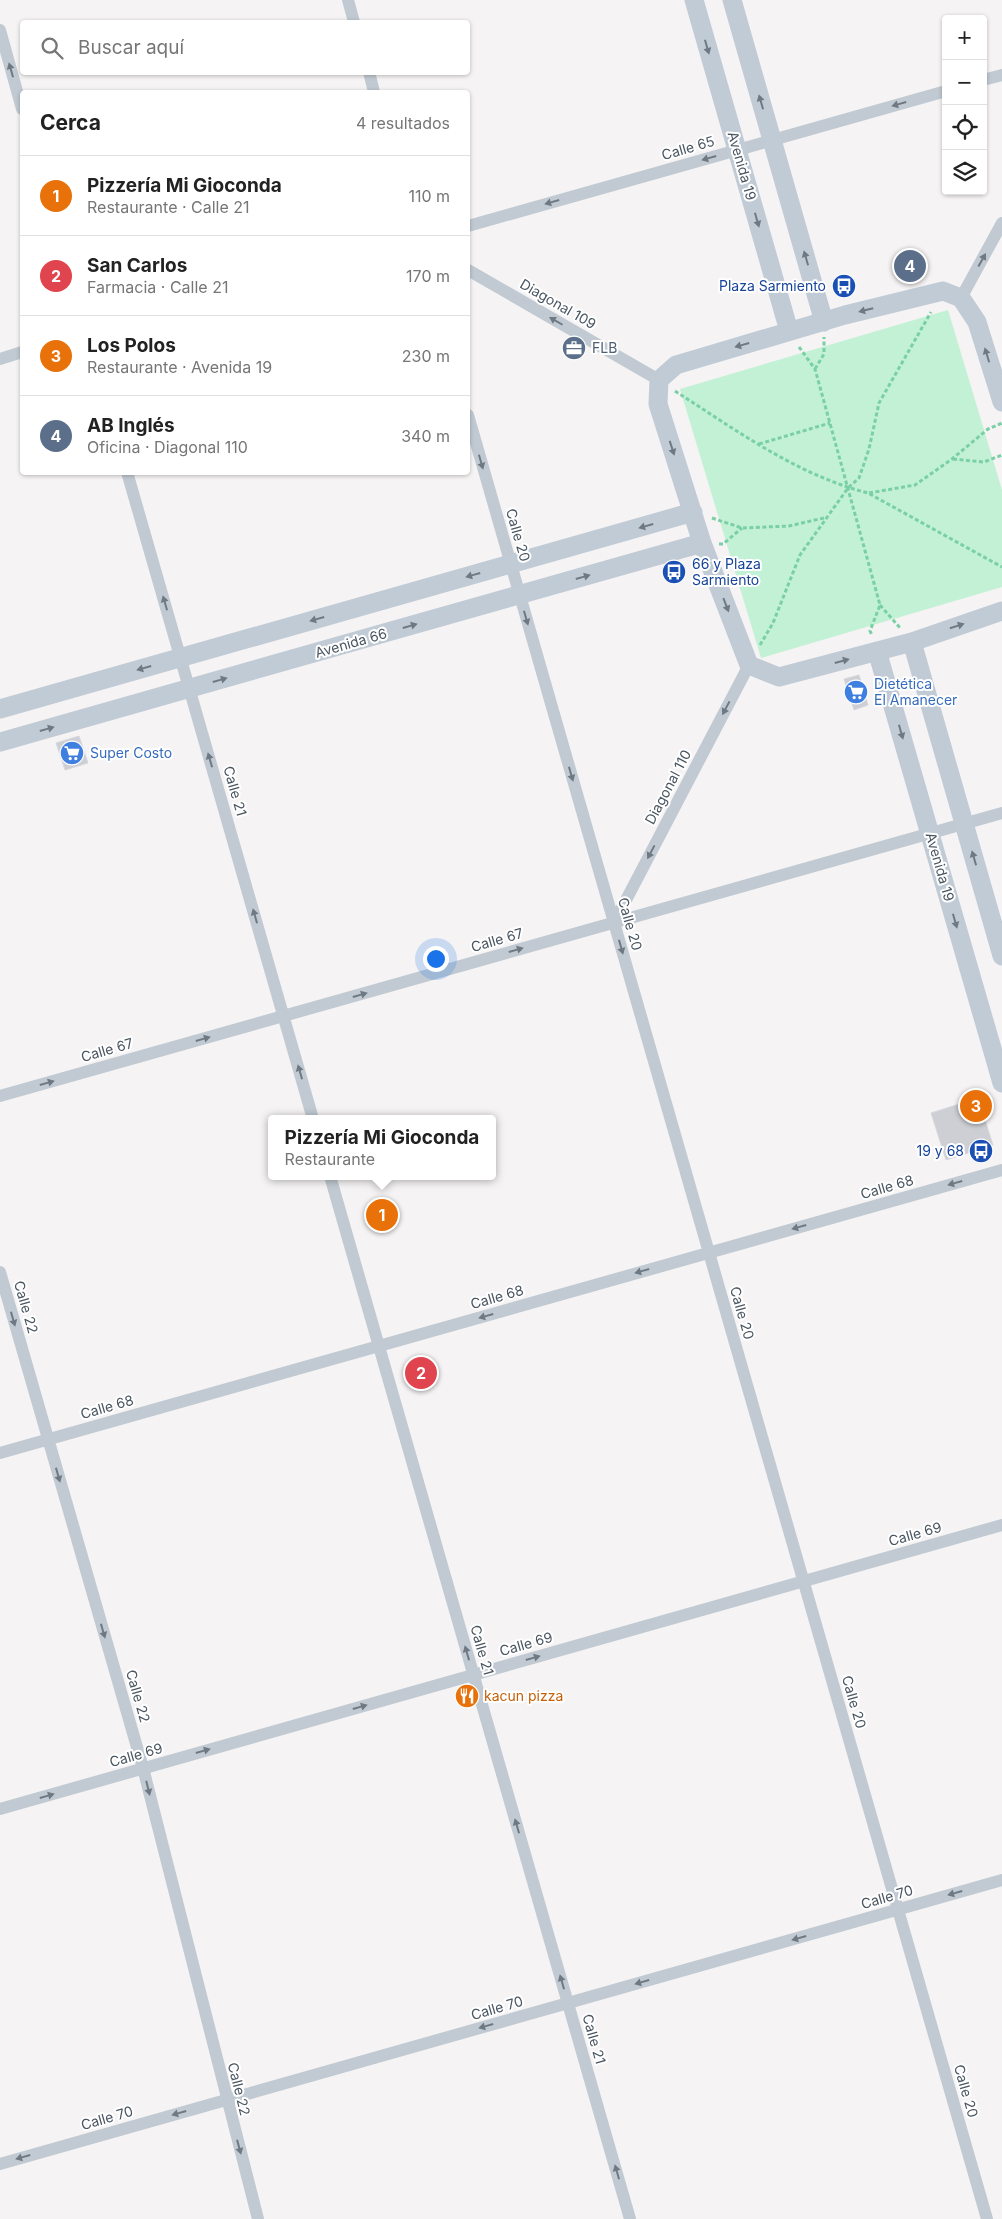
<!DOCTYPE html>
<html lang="es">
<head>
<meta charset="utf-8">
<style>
	:root { --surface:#fff; --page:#f2f2f2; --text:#222; --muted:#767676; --line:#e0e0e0; --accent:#7c3aed }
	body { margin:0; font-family:Inter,sans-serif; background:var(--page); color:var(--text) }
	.controls { position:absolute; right:15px; top:15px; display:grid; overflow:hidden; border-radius:5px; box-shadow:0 1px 4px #0004 }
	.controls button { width:45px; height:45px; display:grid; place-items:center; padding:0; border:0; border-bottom:1px solid var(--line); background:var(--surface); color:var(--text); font:25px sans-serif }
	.you { position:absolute; left:435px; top:958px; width:18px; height:18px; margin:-12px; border:4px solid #fff; border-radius:50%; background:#1a73e8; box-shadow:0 0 0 8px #1a73e833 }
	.badge { display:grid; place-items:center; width:32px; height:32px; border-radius:50%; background:var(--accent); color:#fff; font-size:16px; font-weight:700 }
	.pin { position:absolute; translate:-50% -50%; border:2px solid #fff; box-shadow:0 1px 5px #0006 }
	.popup { position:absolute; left:268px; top:1115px; width:228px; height:65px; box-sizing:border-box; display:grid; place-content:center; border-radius:5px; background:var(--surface); filter:drop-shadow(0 1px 4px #0005); font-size:16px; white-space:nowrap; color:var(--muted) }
	.popup b { font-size:19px; color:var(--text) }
	.popup::after { content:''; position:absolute; left:50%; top:100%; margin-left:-10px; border:10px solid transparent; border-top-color:var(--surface) }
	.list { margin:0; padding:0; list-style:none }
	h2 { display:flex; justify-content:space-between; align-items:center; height:65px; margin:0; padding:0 20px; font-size:21px }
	h2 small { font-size:16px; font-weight:400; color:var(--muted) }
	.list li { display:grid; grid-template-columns:32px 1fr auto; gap:15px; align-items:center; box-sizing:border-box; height:80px; padding:0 20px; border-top:1px solid var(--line) }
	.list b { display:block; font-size:19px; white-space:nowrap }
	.list p { margin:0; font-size:16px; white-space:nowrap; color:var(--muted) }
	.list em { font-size:16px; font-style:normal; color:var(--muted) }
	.icon { flex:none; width:28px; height:28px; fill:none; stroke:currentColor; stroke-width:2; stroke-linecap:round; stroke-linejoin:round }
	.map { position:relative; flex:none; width:1002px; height:2219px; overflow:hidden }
	.search { position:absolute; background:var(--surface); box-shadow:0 1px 4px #0004; left:20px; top:20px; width:450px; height:55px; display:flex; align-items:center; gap:12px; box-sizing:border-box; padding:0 18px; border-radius:5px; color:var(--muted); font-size:19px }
	.panel { position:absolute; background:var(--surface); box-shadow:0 1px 4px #0004; left:20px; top:90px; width:450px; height:385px; border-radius:5px }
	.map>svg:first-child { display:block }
	.green { fill:#c3f1d5 }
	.building { fill:#cdcfd5; stroke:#d7d9de }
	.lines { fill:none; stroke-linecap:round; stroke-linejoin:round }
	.path { stroke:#7ad0a6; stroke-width:3; stroke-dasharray:4 2.5; stroke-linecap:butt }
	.minor { stroke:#c1cad2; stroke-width:12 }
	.secondary { stroke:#c1cbd6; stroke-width:19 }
	.oneway { fill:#6e7984 }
	.oneway2 { fill:#6e7983 }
	.labels { text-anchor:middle; stroke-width:4; stroke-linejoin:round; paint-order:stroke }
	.street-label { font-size:14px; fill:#4a5661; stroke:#fff }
	.transit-label { font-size:14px; fill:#164399; stroke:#fff; text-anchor:end }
	.service-label { font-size:14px; fill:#4e5e75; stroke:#fff; text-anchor:start }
	.shop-label { font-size:14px; fill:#366cbe; stroke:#fff; text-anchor:start }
	.food-label { font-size:14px; fill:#c56008; stroke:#fff; text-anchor:start }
</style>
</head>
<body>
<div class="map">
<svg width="1002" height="2219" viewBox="0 0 1002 2219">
	<rect width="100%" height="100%" fill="#f5f3f3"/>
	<!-- green -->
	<path class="green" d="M948 310 1002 490V587L761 658 680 389Z"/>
	<!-- building -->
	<path class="building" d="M859 675 868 705 854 710 844 679Z
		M79 736 88 763 65 770 56 743Z
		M978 1098 993 1145 946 1160 931 1113Z"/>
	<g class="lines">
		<!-- path -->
		<path class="path" d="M799 347 815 369 880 605 870 631 872 635
			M815 369 824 354V337
			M675 391C736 430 797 475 868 493L1002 567
			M759 444 830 423
			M953 459 984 462 1002 455
			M869 493 915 485 952 459 988 429 1002 423
			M712 518 742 528 789 526 828 517
			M719 544H723L742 528
			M880 605 901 629
			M760 645 773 623 800 555 848 488 859 478 869 449 879 403 931 312"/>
		<!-- minor -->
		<path class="minor" d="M348 0 354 22
			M0 30 22 109
			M369 72 374 92
			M983 80 1002 75
			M468 226 946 91
			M468 270 659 380
			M961 298 1002 223
			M0 359 22 352
			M468 415 987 2219
			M127 472 313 1119
			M614 923 749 665
			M0 1096 1002 813
			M330 1176 630 2219
			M0 1272 143 1768 258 2219
			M0 1453 1002 1170
			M0 1809 1002 1525
			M0 2164 1002 1880"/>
		<!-- secondary -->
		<path class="secondary" d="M694 0 789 331
			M732 0 824 322
			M1002 402 977 322 961 298 943 291 845 315 676 365 659 380 658 404 702 543 749 665 779 677 912 642 1002 611
			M912 642 1002 956
			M877 651 1002 1083
			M0 709 693 512
			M0 742 702 543"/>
	</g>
	<!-- one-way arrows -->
	<defs><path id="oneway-solid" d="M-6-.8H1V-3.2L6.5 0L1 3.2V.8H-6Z" transform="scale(1.25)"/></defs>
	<g class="oneway">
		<use href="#oneway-solid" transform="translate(707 47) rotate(74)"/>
		<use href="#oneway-solid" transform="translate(761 102) rotate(-106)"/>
		<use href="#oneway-solid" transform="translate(757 220) rotate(74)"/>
		<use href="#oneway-solid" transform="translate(806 258) rotate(-106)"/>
		<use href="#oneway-solid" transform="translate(866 310) rotate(166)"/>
		<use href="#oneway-solid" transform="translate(742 345) rotate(164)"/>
		<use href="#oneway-solid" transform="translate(987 355) rotate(-107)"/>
		<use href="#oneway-solid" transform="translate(672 448) rotate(72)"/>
		<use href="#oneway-solid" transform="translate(646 526) rotate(164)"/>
		<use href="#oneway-solid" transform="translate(473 575) rotate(164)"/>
		<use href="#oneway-solid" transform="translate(583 577) rotate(-16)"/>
		<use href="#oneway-solid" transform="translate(726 605) rotate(69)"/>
		<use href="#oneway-solid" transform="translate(317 619) rotate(164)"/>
		<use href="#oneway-solid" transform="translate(410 626) rotate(-16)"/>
		<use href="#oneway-solid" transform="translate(957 626) rotate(-18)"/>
		<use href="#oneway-solid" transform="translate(842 661) rotate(-15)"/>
		<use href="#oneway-solid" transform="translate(144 668) rotate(164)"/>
		<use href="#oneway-solid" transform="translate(220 680) rotate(-16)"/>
		<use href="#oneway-solid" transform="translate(47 729) rotate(-16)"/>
		<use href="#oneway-solid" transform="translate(901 732) rotate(74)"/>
		<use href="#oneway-solid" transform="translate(974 858) rotate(-106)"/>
		<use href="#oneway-solid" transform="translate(955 921) rotate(74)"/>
	</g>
	<g class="oneway2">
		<use href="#oneway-solid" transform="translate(11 70) rotate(-106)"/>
		<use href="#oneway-solid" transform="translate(899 104) rotate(164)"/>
		<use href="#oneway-solid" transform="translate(709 158) rotate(164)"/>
		<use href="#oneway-solid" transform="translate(552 202) rotate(164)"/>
		<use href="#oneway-solid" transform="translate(982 260) rotate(-61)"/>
		<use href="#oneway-solid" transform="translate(556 321) rotate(-150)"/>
		<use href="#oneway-solid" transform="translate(481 462) rotate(74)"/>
		<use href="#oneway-solid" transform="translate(165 603) rotate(-106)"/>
		<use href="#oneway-solid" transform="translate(526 618) rotate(74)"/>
		<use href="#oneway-solid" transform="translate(726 708) rotate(118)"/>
		<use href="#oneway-solid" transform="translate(210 760) rotate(-106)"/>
		<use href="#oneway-solid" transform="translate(571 774) rotate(74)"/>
		<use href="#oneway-solid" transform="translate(651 852) rotate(118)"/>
		<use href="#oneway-solid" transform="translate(255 916) rotate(-106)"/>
		<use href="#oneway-solid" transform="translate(621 947) rotate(74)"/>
		<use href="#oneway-solid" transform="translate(516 950) rotate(-16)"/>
		<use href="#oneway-solid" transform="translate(360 995) rotate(-16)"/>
		<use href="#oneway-solid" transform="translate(203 1039) rotate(-16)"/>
		<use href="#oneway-solid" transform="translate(300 1072) rotate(-106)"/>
		<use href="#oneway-solid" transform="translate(47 1083) rotate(-16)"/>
		<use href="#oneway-solid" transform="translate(955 1183) rotate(164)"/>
		<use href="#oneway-solid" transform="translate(799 1227) rotate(164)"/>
		<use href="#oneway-solid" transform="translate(642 1271) rotate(164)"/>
		<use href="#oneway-solid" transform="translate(486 1316) rotate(164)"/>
		<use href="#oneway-solid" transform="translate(13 1319) rotate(74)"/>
		<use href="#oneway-solid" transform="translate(58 1475) rotate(74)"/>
		<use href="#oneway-solid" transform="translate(103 1631) rotate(74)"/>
		<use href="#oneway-solid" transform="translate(467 1653) rotate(-106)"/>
		<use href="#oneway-solid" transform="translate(533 1658) rotate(-16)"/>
		<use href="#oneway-solid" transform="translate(360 1707) rotate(-16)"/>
		<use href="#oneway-solid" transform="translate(203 1751) rotate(-16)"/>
		<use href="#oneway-solid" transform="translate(148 1788) rotate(76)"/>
		<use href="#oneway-solid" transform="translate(47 1796) rotate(-16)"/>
		<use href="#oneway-solid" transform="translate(517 1826) rotate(-106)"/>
		<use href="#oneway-solid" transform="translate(955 1893) rotate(164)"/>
		<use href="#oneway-solid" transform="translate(799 1938) rotate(164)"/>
		<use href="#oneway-solid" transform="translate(562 1982) rotate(-106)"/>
		<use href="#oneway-solid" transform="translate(642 1982) rotate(164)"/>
		<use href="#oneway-solid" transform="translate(486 2026) rotate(164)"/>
		<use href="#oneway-solid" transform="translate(179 2113) rotate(164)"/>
		<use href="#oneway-solid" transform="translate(239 2147) rotate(75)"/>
		<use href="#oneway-solid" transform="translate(23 2157) rotate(164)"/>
		<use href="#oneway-solid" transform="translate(617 2172) rotate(-106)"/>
	</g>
	<!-- icons -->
	<defs>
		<g id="bus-disc" transform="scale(1.25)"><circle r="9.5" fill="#1a4fb4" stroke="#fff"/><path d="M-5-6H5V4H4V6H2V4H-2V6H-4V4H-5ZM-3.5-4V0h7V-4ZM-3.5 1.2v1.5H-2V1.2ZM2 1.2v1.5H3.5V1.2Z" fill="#fff"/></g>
		<g id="office-disc" transform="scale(1.25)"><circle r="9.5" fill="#5c6f8a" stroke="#fff"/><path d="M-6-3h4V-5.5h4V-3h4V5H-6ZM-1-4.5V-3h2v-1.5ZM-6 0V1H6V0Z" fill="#fff"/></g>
		<g id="supermarket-disc" transform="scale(1.25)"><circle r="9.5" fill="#3f7fe0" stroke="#fff"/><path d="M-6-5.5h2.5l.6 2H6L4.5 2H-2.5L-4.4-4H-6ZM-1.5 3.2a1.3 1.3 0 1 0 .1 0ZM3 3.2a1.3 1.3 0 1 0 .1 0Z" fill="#fff"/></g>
		<g id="restaurant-disc" transform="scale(1.25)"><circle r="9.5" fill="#e8710a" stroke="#fff"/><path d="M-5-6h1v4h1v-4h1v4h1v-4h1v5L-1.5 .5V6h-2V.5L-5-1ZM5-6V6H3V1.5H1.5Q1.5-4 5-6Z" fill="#fff"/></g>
	</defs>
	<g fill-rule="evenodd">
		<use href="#bus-disc" x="844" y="286"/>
		<use href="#office-disc" x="574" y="348"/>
		<use href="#bus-disc" x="674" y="572"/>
		<use href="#supermarket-disc" x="856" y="692"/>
		<use href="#supermarket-disc" x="72" y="753"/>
		<use href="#bus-disc" x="981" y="1151"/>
		<use href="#restaurant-disc" x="467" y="1696"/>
	</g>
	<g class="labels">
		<!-- street labels -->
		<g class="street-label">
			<text transform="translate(688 148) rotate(-16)" y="5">Calle 65</text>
			<text transform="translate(742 166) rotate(74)" y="5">Avenida 19</text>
			<text transform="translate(558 304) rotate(30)" y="5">Diagonal 109</text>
			<text transform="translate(518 535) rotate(74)" y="5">Calle 20</text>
			<text transform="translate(351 643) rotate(-16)" y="5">Avenida 66</text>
			<text transform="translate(668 787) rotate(-62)" y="5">Diagonal 110</text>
			<text transform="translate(235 791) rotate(74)" y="5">Calle 21</text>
			<text transform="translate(940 867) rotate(74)" y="5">Avenida 19</text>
			<text transform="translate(630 924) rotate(74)" y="5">Calle 20</text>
			<text transform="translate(497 940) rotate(-16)" y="5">Calle 67</text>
			<text transform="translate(107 1050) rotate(-16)" y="5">Calle 67</text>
			<text transform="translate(887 1187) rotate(-16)" y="5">Calle 68</text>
			<text transform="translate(497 1297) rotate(-16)" y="5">Calle 68</text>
			<text transform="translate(26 1307) rotate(74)" y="5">Calle 22</text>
			<text transform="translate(742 1313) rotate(74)" y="5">Calle 20</text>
			<text transform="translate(107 1407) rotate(-16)" y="5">Calle 68</text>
			<text transform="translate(915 1534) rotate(-16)" y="5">Calle 69</text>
			<text transform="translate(526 1644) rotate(-16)" y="5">Calle 69</text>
			<text transform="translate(482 1650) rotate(74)" y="5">Calle 21</text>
			<text transform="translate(138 1696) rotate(74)" y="5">Calle 22</text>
			<text transform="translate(854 1702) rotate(74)" y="5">Calle 20</text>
			<text transform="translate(136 1755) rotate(-16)" y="5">Calle 69</text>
			<text transform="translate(887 1897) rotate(-16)" y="5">Calle 70</text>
			<text transform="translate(497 2008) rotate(-16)" y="5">Calle 70</text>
			<text transform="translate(594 2039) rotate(74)" y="5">Calle 21</text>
			<text transform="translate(239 2089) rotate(76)" y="5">Calle 22</text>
			<text transform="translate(966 2091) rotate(74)" y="5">Calle 20</text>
			<text transform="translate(107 2118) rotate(-16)" y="5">Calle 70</text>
		</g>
		<!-- transit labels -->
		<g class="transit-label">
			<text x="826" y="291">Plaza Sarmiento</text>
			<text x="692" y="569" text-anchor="start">66 y Plaza<tspan x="692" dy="16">Sarmiento</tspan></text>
			<text x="964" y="1156">19 y 68</text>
		</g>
		<!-- service labels -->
		<g class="service-label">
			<text x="592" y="353">FLB</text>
		</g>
		<!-- shop labels -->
		<g class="shop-label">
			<text x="874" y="689">Dietética<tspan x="874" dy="16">El Amanecer</tspan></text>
			<text x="90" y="758">Super Costo</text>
		</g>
		<!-- food labels -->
		<g class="food-label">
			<text x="484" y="1701">kacun pizza</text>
		</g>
	</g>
</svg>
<div class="controls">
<button>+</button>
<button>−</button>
<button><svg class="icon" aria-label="locate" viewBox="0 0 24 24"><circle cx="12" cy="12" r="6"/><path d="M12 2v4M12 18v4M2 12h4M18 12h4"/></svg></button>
<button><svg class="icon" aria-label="layers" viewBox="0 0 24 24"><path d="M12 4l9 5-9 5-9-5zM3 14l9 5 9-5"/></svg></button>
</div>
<div class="you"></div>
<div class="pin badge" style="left:382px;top:1215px;background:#e8710a">1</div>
<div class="popup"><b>Pizzería Mi Gioconda</b>Restaurante</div>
<div class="pin badge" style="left:421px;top:1373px;background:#e0444e">2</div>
<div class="pin badge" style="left:976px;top:1106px;background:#e8710a">3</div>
<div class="pin badge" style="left:910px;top:266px;background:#5c6f8a">4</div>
<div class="search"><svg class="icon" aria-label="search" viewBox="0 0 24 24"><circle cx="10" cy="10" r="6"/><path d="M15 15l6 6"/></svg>Buscar aquí</div>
<section class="panel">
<h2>Cerca<small>4 resultados</small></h2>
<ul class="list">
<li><span class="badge" style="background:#e8710a">1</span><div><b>Pizzería Mi Gioconda</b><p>Restaurante · Calle 21</p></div><em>110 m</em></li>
<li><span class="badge" style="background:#e0444e">2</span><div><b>San Carlos</b><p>Farmacia · Calle 21</p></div><em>170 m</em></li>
<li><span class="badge" style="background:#e8710a">3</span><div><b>Los Polos</b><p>Restaurante · Avenida 19</p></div><em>230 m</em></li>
<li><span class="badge" style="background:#5c6f8a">4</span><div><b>AB Inglés</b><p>Oficina · Diagonal 110</p></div><em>340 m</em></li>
</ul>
</section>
</div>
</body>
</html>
